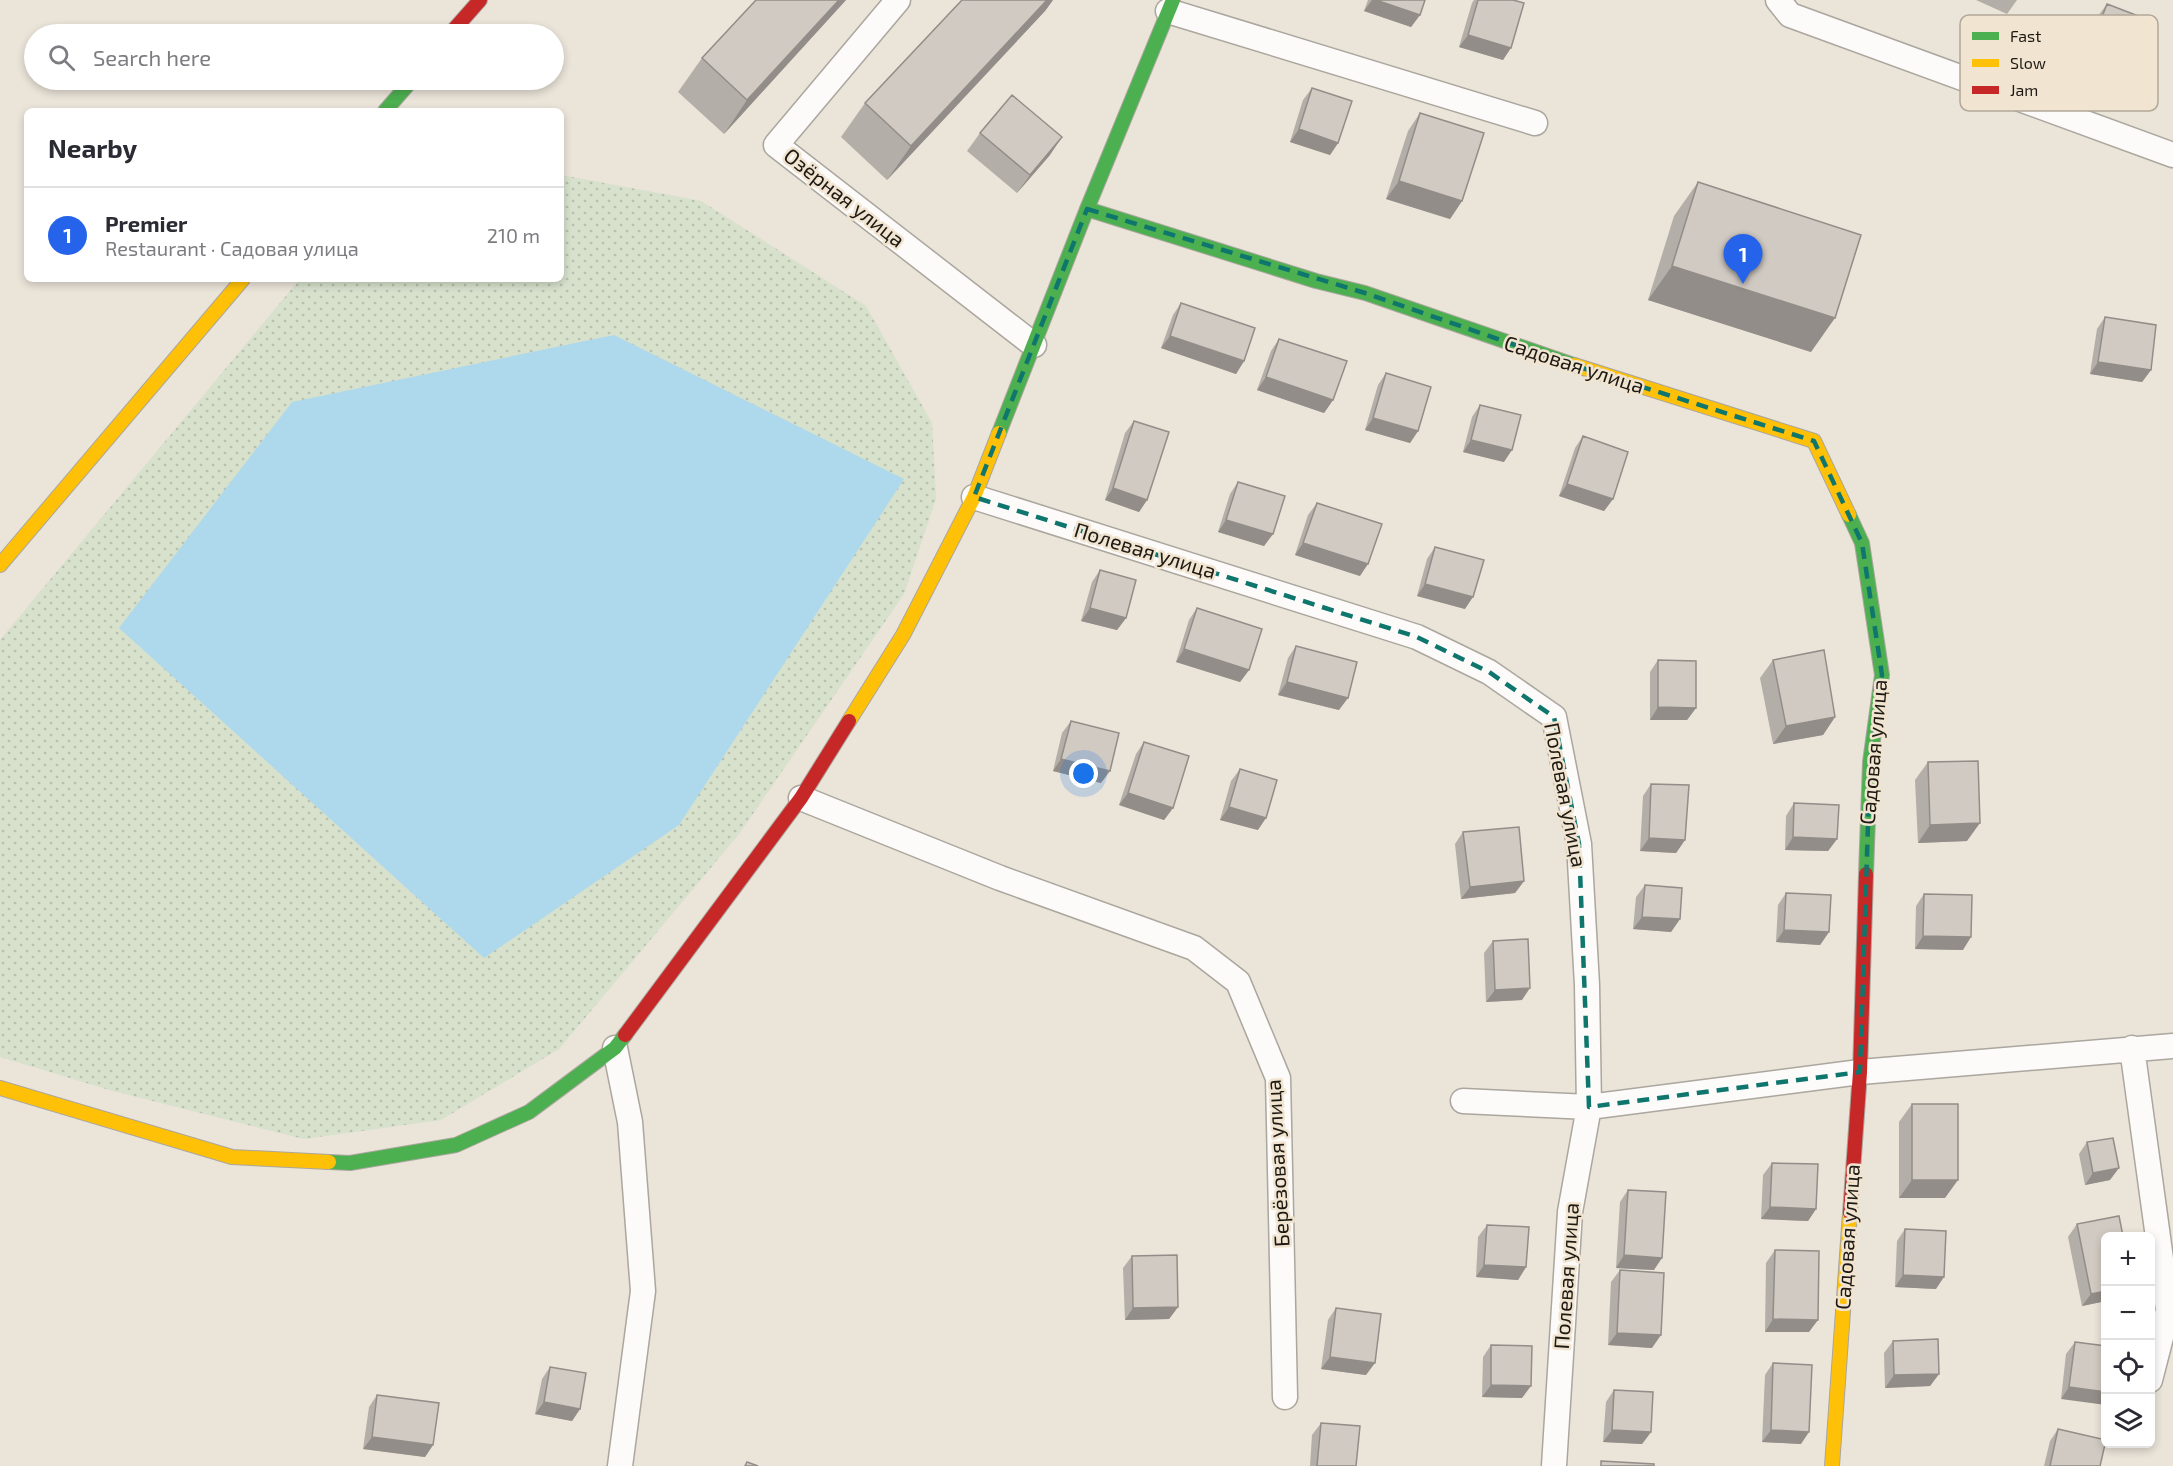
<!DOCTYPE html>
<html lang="en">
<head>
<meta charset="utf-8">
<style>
	:root { --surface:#fff; --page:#f7f7f7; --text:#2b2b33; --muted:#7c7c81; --line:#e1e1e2; --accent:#2563eb }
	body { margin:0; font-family:"Exo 2",sans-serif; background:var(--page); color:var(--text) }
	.controls { position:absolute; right:18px; bottom:18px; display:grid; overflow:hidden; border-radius:9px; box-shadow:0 3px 9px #0003 }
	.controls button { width:54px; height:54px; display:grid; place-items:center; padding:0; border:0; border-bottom:2px solid var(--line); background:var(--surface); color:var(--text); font:30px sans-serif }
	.you { position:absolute; left:1084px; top:774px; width:21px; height:21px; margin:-15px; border:4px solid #fff; border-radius:50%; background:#1a73e8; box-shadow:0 0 0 9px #1a73e833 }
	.badge { display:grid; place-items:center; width:39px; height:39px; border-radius:50%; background:var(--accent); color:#fff; font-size:20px; font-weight:700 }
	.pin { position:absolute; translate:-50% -50px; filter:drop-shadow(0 2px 3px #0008) }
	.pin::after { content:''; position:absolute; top:32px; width:21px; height:18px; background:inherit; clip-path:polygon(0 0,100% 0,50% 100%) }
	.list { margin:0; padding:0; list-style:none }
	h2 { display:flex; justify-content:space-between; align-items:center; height:78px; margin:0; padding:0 24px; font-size:26px }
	h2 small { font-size:20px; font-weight:400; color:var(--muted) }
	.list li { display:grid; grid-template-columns:39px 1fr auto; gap:18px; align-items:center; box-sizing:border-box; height:96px; padding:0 24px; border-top:2px solid var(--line) }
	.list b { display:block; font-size:22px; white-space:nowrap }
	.list p { margin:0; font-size:20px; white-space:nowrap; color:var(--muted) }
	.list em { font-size:20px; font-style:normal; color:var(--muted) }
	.icon { flex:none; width:33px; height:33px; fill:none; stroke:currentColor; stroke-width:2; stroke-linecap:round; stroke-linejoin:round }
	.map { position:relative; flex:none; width:2173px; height:1466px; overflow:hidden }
	.search { position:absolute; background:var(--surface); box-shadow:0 3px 9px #0003; left:24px; top:24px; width:540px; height:66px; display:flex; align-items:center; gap:15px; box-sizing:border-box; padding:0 21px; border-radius:33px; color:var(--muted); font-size:22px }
	.panel { position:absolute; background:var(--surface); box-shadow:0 3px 9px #0003; left:24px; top:108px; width:540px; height:174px; border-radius:9px }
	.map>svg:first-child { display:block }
	.grass { fill:url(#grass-dots) }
	.water { fill:#aed9ed }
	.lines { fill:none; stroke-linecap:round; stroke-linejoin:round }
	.street-casing { stroke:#aba69e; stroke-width:27 }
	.fast-casing { stroke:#aba69e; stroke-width:16 }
	.slow-casing { stroke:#aba69e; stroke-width:16 }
	.jam-casing { stroke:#aba69e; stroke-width:16 }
	.street { stroke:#fcfbf9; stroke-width:24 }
	.fast { stroke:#4caf50; stroke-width:14 }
	.slow { stroke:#ffc107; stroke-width:14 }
	.jam { stroke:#c62828; stroke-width:14 }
	.wall { fill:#b3aea7 }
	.shaded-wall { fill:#928d88 }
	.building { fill:#d0cac2; stroke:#928d88; stroke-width:1.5 }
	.marked { fill:none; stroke:#0f766e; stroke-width:4.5; stroke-dasharray:12 8; stroke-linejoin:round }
	.labels { text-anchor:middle; stroke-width:5; stroke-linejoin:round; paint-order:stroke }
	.street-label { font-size:21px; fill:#1e1a13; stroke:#f1e5d2 }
	.key { fill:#f1e5d2; stroke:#b2a899; stroke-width:1.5 }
	.key-label { font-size:16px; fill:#1e1a13 }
</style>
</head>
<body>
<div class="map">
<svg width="2173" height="1466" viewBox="0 0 2173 1466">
	<defs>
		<pattern id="grass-dots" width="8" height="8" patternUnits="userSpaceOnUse" patternTransform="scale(1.5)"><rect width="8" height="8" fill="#d7e1cc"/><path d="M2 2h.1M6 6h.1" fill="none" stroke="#b8c0ae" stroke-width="1.8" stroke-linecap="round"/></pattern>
	</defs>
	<rect width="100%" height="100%" fill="#eae4d9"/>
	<!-- grass -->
	<path class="grass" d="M561 175 701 201 866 306 932 423 936 499 904 594 739 834 559 1049 441 1120 304 1139 113 1091 0 1057V640L300 279H561Z"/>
	<!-- water -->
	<path class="water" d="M614 335 904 479 679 825 484 958 119 628 292 402Z"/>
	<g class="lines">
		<!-- street casing -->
		<g class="street-casing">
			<path id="street" d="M898 0 776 145 1034 345
				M1778 0 1790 15 2173 155
				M1168 11 1535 123
				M974 497 1417 637 1489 672 1554 717 1579 844 1587 985 1589 1107 1570 1212 1554 1466
				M801 798 1000 878 1194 948 1238 982 1278 1078 1285 1397
				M615 1048 630 1122 643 1291 620 1466
				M2132 1048 2168 1310 2150 1380
				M1463 1101 1589 1107 1860 1072 2173 1046"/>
		</g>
		<!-- fast casing -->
		<g class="fast-casing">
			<path id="fast" d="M385 111 412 80
				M1087 209 1316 281 1365 293 1574 365
				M999 433 1087 209 1173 0
				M1849 515 1862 543 1882 675 1870 762 1866 874
				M329 1162 350 1163 456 1145 529 1112 615 1048 625 1035"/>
		</g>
		<!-- slow casing -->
		<g class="slow-casing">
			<path id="slow" d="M1574 365 1814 441 1849 515
				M0 565 243 279
				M849 721 903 635 974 497 999 433
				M0 1088 232 1157 329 1162
				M1832 1466 1850 1213"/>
		</g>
		<!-- jam casing -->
		<g class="jam-casing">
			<path id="jam" d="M450 34 480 0
				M625 1035 801 798 849 721
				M1850 1213 1860 1072 1866 874"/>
		</g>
		<!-- street -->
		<use href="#street" class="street"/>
		<!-- fast -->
		<use href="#fast" class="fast"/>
		<!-- slow -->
		<use href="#slow" class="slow"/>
		<!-- jam -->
		<use href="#jam" class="jam"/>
	</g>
	<!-- wall -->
	<path class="wall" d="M846 0 724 134 678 92 702 58Z
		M962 0H1053L1045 11 887 180 841 137 865 103Z
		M1368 0H1425L1420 15 1411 27 1364 11Z
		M1474 0H1513L1503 60 1459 47 1472 3Z
		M1976 0H2017L2007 14Z
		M2107 4 2139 61 2131 73 2083 55 2098 16Z
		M1312 88 1338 143 1330 155 1290 142 1303 100Z
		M1420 113 1462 201 1450 219 1386 199 1408 131Z
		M980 133 1050 155 1017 193 967 151Z
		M1698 182 1811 352 1648 300 1674 216Z
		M1181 303 1244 361 1236 374 1161 348 1173 315Z
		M2105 317 2151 370 2142 382 2090 374 2097 329Z
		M1279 339 1333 400 1324 413 1257 390 1271 351Z
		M1386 373 1418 431 1410 443 1365 430 1378 385Z
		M1480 405 1504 462 1463 452 1472 417Z
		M1134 421 1147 500 1139 512 1105 500 1125 433Z
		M1583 436 1613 499 1604 511 1559 496 1575 448Z
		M1238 482 1273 534 1264 546 1218 532 1230 494Z
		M1317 503 1360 576 1295 555 1308 515Z
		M1435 547 1465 609 1417 596 1427 559Z
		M1100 570 1126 618 1117 630 1081 621 1092 582Z
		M1197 608 1249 670 1240 682 1176 662 1189 620Z
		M1296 646 1339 710 1278 695 1288 658Z
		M1658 660 1696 708 1687 720H1650V672Z
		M1773 660 1835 717 1823 735 1773 744 1760 678Z
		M1071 721 1101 783 1053 771 1062 733Z
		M1144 742 1173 808 1164 820 1119 805 1136 754Z
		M1928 762 1967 841 1918 843 1915 780Z
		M1240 769 1258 830 1220 820 1231 781Z
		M1651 784 1685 840 1676 853 1640 851 1643 796Z
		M1794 803 1837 839 1828 851 1785 850 1786 816Z
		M1463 832 1524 881 1515 893 1461 899 1455 844Z
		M1645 885 1680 919 1671 932 1633 929 1636 897Z
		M1786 893 1829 932 1820 945 1776 942 1778 905Z
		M1924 894 1963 950 1915 949 1916 906Z
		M1493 941 1522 1000 1486 1002 1484 953Z
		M1912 1104 1945 1198H1899V1122Z
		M2087 1142 2110 1180 2085 1185 2079 1154Z
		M1772 1163 1816 1209 1808 1221 1761 1219 1763 1175Z
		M1628 1190 1654 1270 1616 1268 1620 1202Z
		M2077 1224 2106 1301 2082 1306 2068 1237Z
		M1487 1225 1526 1267 1518 1280 1476 1277 1478 1237Z
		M1905 1229 1936 1289 1895 1287 1897 1241Z
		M1775 1250 1809 1332H1765L1766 1263Z
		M1132 1256 1178 1307 1169 1319 1125 1320 1123 1268Z
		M1620 1270 1652 1348 1608 1345 1611 1282Z
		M1336 1308 1366 1375 1321 1369 1328 1320Z
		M1893 1341 1939 1374 1930 1386 1885 1388 1884 1353Z
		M2075 1342 2106 1346 2061 1399 2066 1354Z
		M1491 1345 1522 1398 1482 1397 1483 1357Z
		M1773 1363 1801 1444 1762 1442 1765 1375Z
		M550 1367 580 1409 572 1421 535 1414 542 1379Z
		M1614 1390 1651 1432 1642 1444 1603 1442 1606 1402Z
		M377 1395 433 1445 425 1457 363 1449 369 1407Z
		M1321 1423 1356 1466H1310L1312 1435Z
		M2058 1429 2100 1466H2044L2050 1441Z"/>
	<!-- shaded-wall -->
	<path class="shaded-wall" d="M839 0H846L724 134 747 100Z
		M1047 0H1053L1045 11 887 180 911 146Z
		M1372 0H1376L1420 15 1411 27 1364 11Z
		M1468 35 1511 48 1503 60 1459 47Z
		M2092 43 2139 61 2131 73 2083 55Z
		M1299 129 1338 143 1330 155 1290 142Z
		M1062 137 1050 155 1017 193 1030 175Z
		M1399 181 1462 201 1450 219 1386 199Z
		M1672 266 1835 318 1811 352 1648 300Z
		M1170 336 1244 361 1236 374 1161 348Z
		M2098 362 2151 370 2142 382 2090 374Z
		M1266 377 1333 400 1324 413 1257 390Z
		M1373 418 1418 431 1410 443 1365 430Z
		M1471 440 1512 450 1504 462 1463 452Z
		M1567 484 1613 499 1604 511 1559 496Z
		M1113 488 1147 500 1139 512 1105 500Z
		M1226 520 1273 534 1264 546 1218 532Z
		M1303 543 1368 564 1360 576 1295 555Z
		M1425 584 1473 597 1465 609 1417 596Z
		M1090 608 1126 618 1117 630 1081 621Z
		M1184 649 1249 670 1240 682 1176 662Z
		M1287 682 1348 698 1339 710 1278 695Z
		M1658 707 1696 708 1687 720H1650Z
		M1835 717 1823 735 1773 744 1786 726Z
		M1061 759 1110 771 1101 783 1053 771Z
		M1128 793 1173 808 1164 820 1119 805Z
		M1229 807 1266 818 1258 830 1220 820Z
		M1980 823 1967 841 1918 843 1930 825Z
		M1793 837 1837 839 1828 851 1785 850Z
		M1649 838 1685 840 1676 853 1640 851Z
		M1524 881 1515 893 1461 899 1470 887Z
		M1642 917 1680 919 1671 932 1633 929Z
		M1784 930 1829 932 1820 945 1776 942Z
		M1923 936 1971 937 1963 950 1915 949Z
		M1530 988 1522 1000 1486 1002 1495 990Z
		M2119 1168 2110 1180 2085 1185 2093 1173Z
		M1912 1180H1958L1945 1198H1899Z
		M1770 1207 1816 1209 1808 1221 1761 1219Z
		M1624 1255 1662 1258 1654 1270 1616 1268Z
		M1484 1265 1526 1267 1518 1280 1476 1277Z
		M1903 1275 1944 1277 1936 1289 1895 1287Z
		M2106 1291V1301L2082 1306 2091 1294Z
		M1178 1307 1169 1319 1125 1320 1133 1308Z
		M1773 1319 1818 1320 1809 1332H1765Z
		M1617 1333 1661 1335 1652 1348 1608 1345Z
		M1330 1357 1375 1363 1366 1375 1321 1369Z
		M1939 1374 1930 1386 1885 1388 1894 1375Z
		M1491 1385 1531 1386 1522 1398 1482 1397Z
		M2069 1387 2106 1392V1405L2061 1399Z
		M544 1402 580 1409 572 1421 535 1414Z
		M1612 1430 1651 1432 1642 1444 1603 1442Z
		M1771 1430 1809 1432 1801 1444 1762 1442Z
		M372 1437 433 1445 425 1457 363 1449Z"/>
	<!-- building -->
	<path class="building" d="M756 0H839L747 100 702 58Z
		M962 0H1047L911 146 865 103Z
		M1376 0H1425L1420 15Z
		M1478 0H1513L1524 3 1511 48 1468 35Z
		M2107 4 2154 22 2139 61 2092 43Z
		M1312 88 1352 101 1338 143 1299 129Z
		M1012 95 1062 137 1030 175 980 133Z
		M1420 113 1484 133 1462 201 1399 181Z
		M1698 182 1861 235 1835 318 1672 266Z
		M1181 303 1255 328 1244 361 1170 336Z
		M2105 317 2156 325 2151 370 2098 362Z
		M1279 339 1347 361 1333 400 1266 377Z
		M1386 373 1431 387 1418 431 1373 418Z
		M1480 405 1521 415 1512 450 1471 440Z
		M1134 421 1169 432 1147 500 1113 488Z
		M1583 436 1628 452 1613 499 1567 484Z
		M1238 482 1285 496 1273 534 1226 520Z
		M1317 503 1382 524 1368 564 1303 543Z
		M1435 547 1484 560 1473 597 1425 584Z
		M1100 570 1136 580 1126 618 1090 608Z
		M1197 608 1262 629 1249 670 1184 649Z
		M1296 646 1357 662 1348 698 1287 682Z
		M1824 650 1835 717 1786 726 1773 660Z
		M1658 660 1696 661V708L1658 707Z
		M1071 721 1119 733 1110 771 1061 759Z
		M1144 742 1189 756 1173 808 1128 793Z
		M1978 761 1980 823 1930 825 1928 762Z
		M1240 769 1277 780 1266 818 1229 807Z
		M1651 784 1689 785 1685 840 1649 838Z
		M1794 803 1839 805 1837 839 1793 837Z
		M1519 827 1524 881 1470 887 1463 832Z
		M1645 885 1682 888 1680 919 1642 917Z
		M1786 893 1831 895 1829 932 1784 930Z
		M1924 894 1972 895 1971 937 1923 936Z
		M1528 939 1530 988 1495 990 1493 941Z
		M1912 1104H1958V1180H1912Z
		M2113 1138 2119 1168 2093 1173 2087 1142Z
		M1772 1163 1818 1164 1816 1209 1770 1207Z
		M1628 1190 1666 1192 1662 1258 1624 1255Z
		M2119 1216 2123 1236H2106V1291L2091 1294 2077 1224Z
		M1487 1225 1529 1227 1526 1267 1484 1265Z
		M1905 1229 1946 1231 1944 1277 1903 1275Z
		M1775 1250 1819 1251 1818 1320 1773 1319Z
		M1177 1255 1178 1307 1133 1308 1132 1256Z
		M1620 1270 1664 1273 1661 1335 1617 1333Z
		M1336 1308 1381 1314 1375 1363 1330 1357Z
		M1938 1339 1939 1374 1894 1375 1893 1341Z
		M2075 1342 2106 1346V1392L2069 1387Z
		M1491 1345 1532 1346 1531 1386 1491 1385Z
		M1773 1363 1812 1365 1809 1432 1771 1430Z
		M550 1367 586 1373 580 1409 544 1402Z
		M1614 1390 1653 1392 1651 1432 1612 1430Z
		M377 1395 439 1403 433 1445 372 1437Z
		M1321 1423 1360 1426 1356 1466H1317Z
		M2058 1429 2106 1440 2100 1466H2050Z
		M1601 1461 1654 1464V1466H1601Z
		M747 1462 758 1466H745Z"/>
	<!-- marked area -->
	<path class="marked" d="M1087 209 1365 293 1576 366 1814 441 1862 543 1882 675 1870 762 1860 1072 1589 1107 1579 844 1554 717 1489 672 1417 637 974 497Z"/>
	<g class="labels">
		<!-- street labels -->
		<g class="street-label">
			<text transform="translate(844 198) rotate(38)" y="7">Озёрная улица</text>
			<text transform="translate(1574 365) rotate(18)" y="7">Садовая улица</text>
			<text transform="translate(1145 551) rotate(17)" y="7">Полевая улица</text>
			<text transform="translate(1874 752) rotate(-85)" y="7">Садовая улица</text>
			<text transform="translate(1565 795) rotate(79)" y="7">Полевая улица</text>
			<text transform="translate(1278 1163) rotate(-93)" y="7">Берёзовая улица</text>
			<text transform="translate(1848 1237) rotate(-86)" y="7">Садовая улица</text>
			<text transform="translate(1567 1276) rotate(-86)" y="7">Полевая улица</text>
		</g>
	</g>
	<!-- legend -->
	<rect x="1960" y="15" width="198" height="96" rx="9" class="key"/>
	<rect x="1972" y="32" width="27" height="8" fill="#4caf50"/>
	<rect x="1972" y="59" width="27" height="8" fill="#ffc107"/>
	<rect x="1972" y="86" width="27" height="8" fill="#c62828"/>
	<g class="key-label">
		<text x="2010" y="42">Fast</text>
		<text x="2010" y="69">Slow</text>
		<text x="2010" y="96">Jam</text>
	</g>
</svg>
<div class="controls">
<button>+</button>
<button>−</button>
<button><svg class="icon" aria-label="locate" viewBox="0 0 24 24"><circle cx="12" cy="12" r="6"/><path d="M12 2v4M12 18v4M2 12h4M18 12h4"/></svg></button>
<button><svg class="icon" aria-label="layers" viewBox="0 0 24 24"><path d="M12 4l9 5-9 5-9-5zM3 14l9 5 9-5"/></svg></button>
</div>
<div class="you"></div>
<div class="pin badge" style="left:1743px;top:284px">1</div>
<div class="search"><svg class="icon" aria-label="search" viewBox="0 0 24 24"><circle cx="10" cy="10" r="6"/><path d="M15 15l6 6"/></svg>Search here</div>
<section class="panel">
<h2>Nearby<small></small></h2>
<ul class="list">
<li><span class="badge">1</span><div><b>Premier</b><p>Restaurant · Садовая улица</p></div><em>210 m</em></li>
</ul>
</section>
</div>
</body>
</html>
